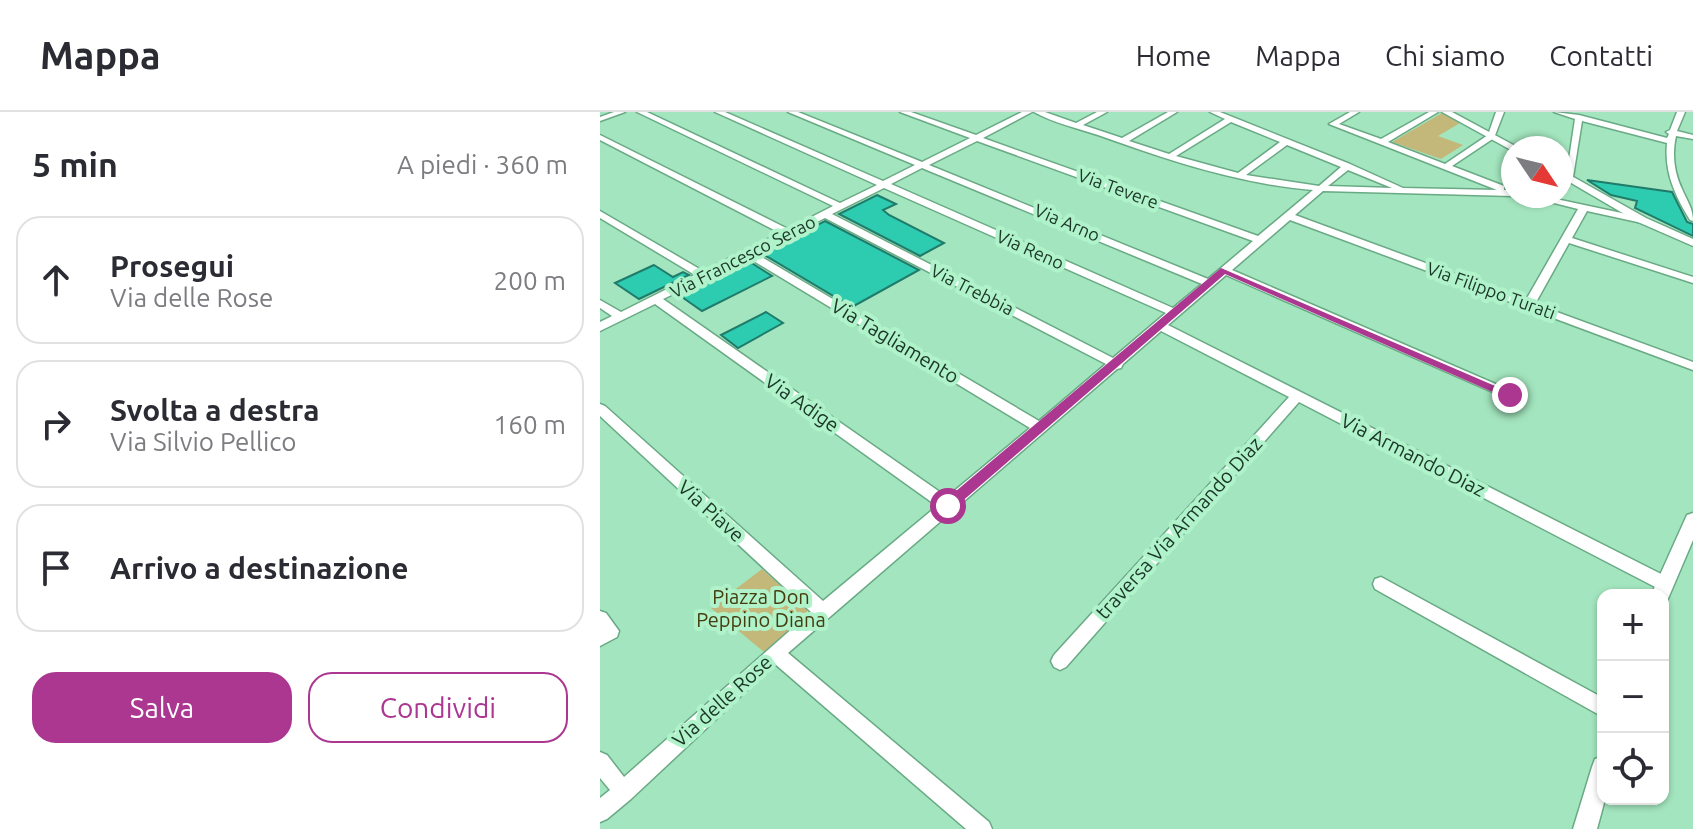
<!DOCTYPE html>
<html lang="it">
<head>
<meta charset="utf-8">
<style>
	:root { --surface:#fff; --page:#f2f2f3; --text:#2b2b33; --muted:#7c7c81; --line:#e1e1e2; --accent:#ab3791 }
	body { margin:0; font-family:Ubuntu,sans-serif; background:var(--page); color:var(--text) }
	.controls { position:absolute; right:24px; bottom:24px; display:grid; overflow:hidden; border-radius:16px; box-shadow:0 2px 6px #0004 }
	.controls button { width:72px; height:72px; display:grid; place-items:center; padding:0; border:0; border-bottom:2px solid var(--line); background:var(--surface); color:var(--text); font:40px sans-serif }
	.compass { position:absolute; left:901px; top:24px; width:72px; height:72px; border-radius:50%; background:var(--surface); box-shadow:0 2px 6px #0004; rotate:125deg }
	.stop { position:absolute; width:24px; height:24px; margin:-18px; border:6px solid #ab3791; border-radius:50%; background:#fff }
	.stop.end { background:#ab3791; border-color:#fff; box-shadow:0 2px 8px #0008 }
	.list { margin:0; padding:0; list-style:none }
	h2 { display:flex; justify-content:space-between; align-items:center; height:104px; margin:0; padding:0 32px; font-size:34px }
	h2 small { font-size:26px; font-weight:400; color:var(--muted) }
	.list li { display:grid; grid-template-columns:52px 1fr auto; gap:24px; align-items:center; box-sizing:border-box; height:128px; margin:0 16px 16px; padding:0 16px; border:2px solid var(--line); border-radius:24px }
	.list b { display:block; font-size:30px; white-space:nowrap }
	.list p { margin:0; font-size:26px; white-space:nowrap; color:var(--muted) }
	.list em { font-size:26px; font-style:normal; color:var(--muted) }
	.actions { display:flex; gap:16px; padding:24px 32px }
	.actions a { flex:1; padding:18px 0; border:2px solid var(--accent); border-radius:24px; text-align:center; font-size:28px; color:var(--accent) }
	.actions .main { background:var(--accent); color:#fff }
	.icon { flex:none; width:44px; height:44px; fill:none; stroke:currentColor; stroke-width:2; stroke-linecap:round; stroke-linejoin:round }
	.map { position:relative; flex:none; width:1093px; height:717px; overflow:hidden }
	header { display:flex; align-items:center; gap:48px; box-sizing:border-box; height:112px; padding:0 40px; background:var(--surface); border-bottom:2px solid var(--line) }
	header strong { font-size:38px }
	nav { display:flex; gap:44px; margin-inline-start:auto; font-size:28px }
	main { display:flex }
	aside { flex:1; background:var(--surface) }
	.map>svg:first-child { display:block }
	.green { fill:#c3b77a }
	.building { fill:#2dccb1; stroke:#207b6b; stroke-width:2 }
	.lines { fill:none; stroke-linecap:round; stroke-linejoin:round }
	.minor-casing { stroke:#69aa85; stroke-width:3 }
	.tertiary-casing { stroke:#69aa85; stroke-width:3 }
	.minor { fill:#fff; fill-rule:evenodd }
	.tertiary { fill:#fff; fill-rule:evenodd }
	.route { fill:#ab3791 }
	.labels { text-anchor:middle; stroke-width:8; stroke-linejoin:round; paint-order:stroke }
	.far-street-label { font-size:18px; fill:#1b3627; stroke:#b0f3cb }
	.street-label { font-size:20px; fill:#1b3627; stroke:#b0f3cb }
	.park-label { font-size:20px; fill:#453d0e; stroke:#b0f3cb }
</style>
</head>
<body>
<header>
<strong>Mappa</strong>
<nav><a>Home</a><a>Mappa</a><a>Chi siamo</a><a>Contatti</a></nav>
</header>
<main>
<aside>
<h2>5 min<small>A piedi · 360 m</small></h2>
<ul class="list">
<li><svg class="icon" aria-label="ahead" viewBox="0 0 24 24"><path d="M12 20V5M6 11l6-6 6 6"/></svg><div><b>Prosegui</b><p>Via delle Rose</p></div><em>200 m</em></li>
<li><svg class="icon" aria-label="right" viewBox="0 0 24 24"><path d="M7 20v-9h11M14 6l5 5-5 5"/></svg><div><b>Svolta a destra</b><p>Via Silvio Pellico</p></div><em>160 m</em></li>
<li><svg class="icon" aria-label="arrive" viewBox="0 0 24 24"><path d="M6 21V4h12l-3 4 3 4H6"/></svg><div><b>Arrivo a destinazione</b></div></li>
</ul>
<div class="actions"><a class="main">Salva</a><a>Condividi</a></div>
</aside>
<div class="map">
<svg width="1093" height="717" viewBox="0 0 1093 717">
	<rect width="100%" height="100%" fill="#a3e5be"/>
	<!-- green -->
	<path class="green" d="M842 1 860 11 838 24 863 33 841 47 792 30Z
		M162 457 207 496V503L164 540 111 496Z"/>
	<!-- building -->
	<path class="building" d="M987 68 1072 80 1087 110 1093 112V124L1035 96 1037 89 1011 83Z
		M277 83 296 92 283 98 289 103 344 131 320 144 239 102Z
		M225 109 319 158 252 195 161 141Z
		M147 148 172 164 102 199 79 183Z
		M54 153 73 165 83 160 89 163 39 187 15 171Z
		M166 200 183 211 138 236 121 223Z"/>
	<g class="lines">
		<!-- minor casing -->
		<g class="minor-casing">
			<path id="minor" d="M14 0H25L0 9V5Z
				M37 0H47L240 91 277 73 115 0H125L283 69 315 53 188 0H198L322 50 370 26 300 0H311L376 23 422 0H432L383 26 658 124 713 78C639 72 568 48 498 23 477 16 453 11 434 0H445L476 11 497 0H507L483 13 522 26 568 0H577L529 29 569 42 625 7 610 0H620L750 52 803 76 897 78 729 12 750 0H759L739 12 781 27 829 0H838L788 30 845 52 888 23 896 0H904L894 26 852 54 904 74V78H913V84L723 79 695 103 926 188 978 97 926 84H942L1045 106V110L1042 111 987 99 972 126 1093 165V171L969 131 935 192 1093 250V258L690 108 632 158 914 280 916 283 914 286H906L626 163 568 213 1071 467 1073 472 1071 477 1065 479 1059 477 699 290 466 555 460 558 454 555 451 549 454 543 689 285 561 219 523 252 521 256 517 257 188 541 389 710 392 717H366L175 552 31 687 7 707 0 710V686L10 678 0 666V640L7 643 24 665 211 500 0 304V292L5 294 223 489 337 394 55 192 0 219V210L12 204 0 196V188L21 200 95 163 0 106V99L103 159 180 121 0 28V23L188 117 233 94ZM631 10 680 30 638 61 576 44ZM377 29 653 129 608 167 329 53ZM687 33 741 55 719 74 646 63ZM322 56 602 172 573 196 291 72ZM748 58 792 76 728 74ZM284 76 566 201 513 246 232 102ZM225 106 506 252 439 309 155 141 188 124H193L194 121ZM147 145 430 316 347 385 63 187 103 168 109 167 110 164Z
				M954 0 979 3 1067 26 1069 22 1066 20 1070 18 1077 0H1085L1077 19 1093 23V27L1076 24C1072 42 1074 60 1082 77 1087 89 1093 96 1093 109L1090 108C1075 84 1064 60 1067 31L982 9 973 65 966 67 975 7Z
				M781 465 1003 586V605L775 477 773 472 775 467Z
				M0 499 6 501 19 519 17 525 0 534Z"/>
		</g>
		<!-- tertiary casing -->
		<g class="tertiary-casing">
			<path id="tertiary" d="M842 0H852L919 36 911 38Z
				M961 58 1046 106 1093 127V134L1038 110 961 65Z
				M1093 401V428L1067 489 1063 490V483H1051L1087 403Z
				M1003 644V687H1005L997 717H973L992 655 995 647Z"/>
		</g>
		<!-- minor -->
		<use href="#minor" class="minor"/>
		<!-- tertiary -->
		<use href="#tertiary" class="tertiary"/>
	</g>
	<!-- route -->
	<path class="route" d="M621 156 916 283 906 286 625 162 352 398H343V390Z"/>
	<g class="labels">
		<!-- far-street labels -->
		<g class="far-street-label">
			<text transform="translate(518 77) rotate(20)" y="6">Via Tevere</text>
			<text transform="translate(467 111) rotate(23)" y="6">Via Arno</text>
			<text transform="translate(430 138) rotate(24)" y="6">Via Reno</text>
			<text transform="translate(143 145) rotate(-27)" y="6">Via Francesco Serao</text>
			<text transform="translate(372 178) rotate(27)" y="6">Via Trebbia</text>
			<text transform="translate(891 179) rotate(20)" y="6">Via Filippo Turati</text>
		</g>
		<!-- street labels -->
		<g class="street-label">
			<text transform="translate(295 229) rotate(31)" y="7">Via Tagliamento</text>
			<text transform="translate(202 291) rotate(35)" y="7">Via Adige</text>
			<text transform="translate(813 343) rotate(27)" y="7">Via Armando Diaz</text>
			<text transform="translate(111 399) rotate(42)" y="7">Via Piave</text>
			<text transform="translate(579 416) rotate(-48)" y="7">traversa Via Armando Diaz</text>
			<text transform="translate(122 589) rotate(-42)" y="7">Via delle Rose</text>
		</g>
		<!-- park labels -->
		<g class="park-label">
			<text x="161" y="492">Piazza Don<tspan x="161" dy="23">Peppino Diana</tspan></text>
		</g>
	</g>
</svg>
<div class="controls">
<button>+</button>
<button>−</button>
<button><svg class="icon" aria-label="locate" viewBox="0 0 24 24"><circle cx="12" cy="12" r="6"/><path d="M12 2v4M12 18v4M2 12h4M18 12h4"/></svg></button>
</div>
<svg class="compass" viewBox="-18 -18 36 36"><path d="M0-13l5 13h-10z" fill="#e53935"/><path d="M0 13l5-13h-10z" fill="#7c7c81"/></svg>
<div class="stop" style="left:348px;top:394px"></div>
<div class="stop end" style="left:910px;top:283px"></div>
</div>
</main>
</body>
</html>
